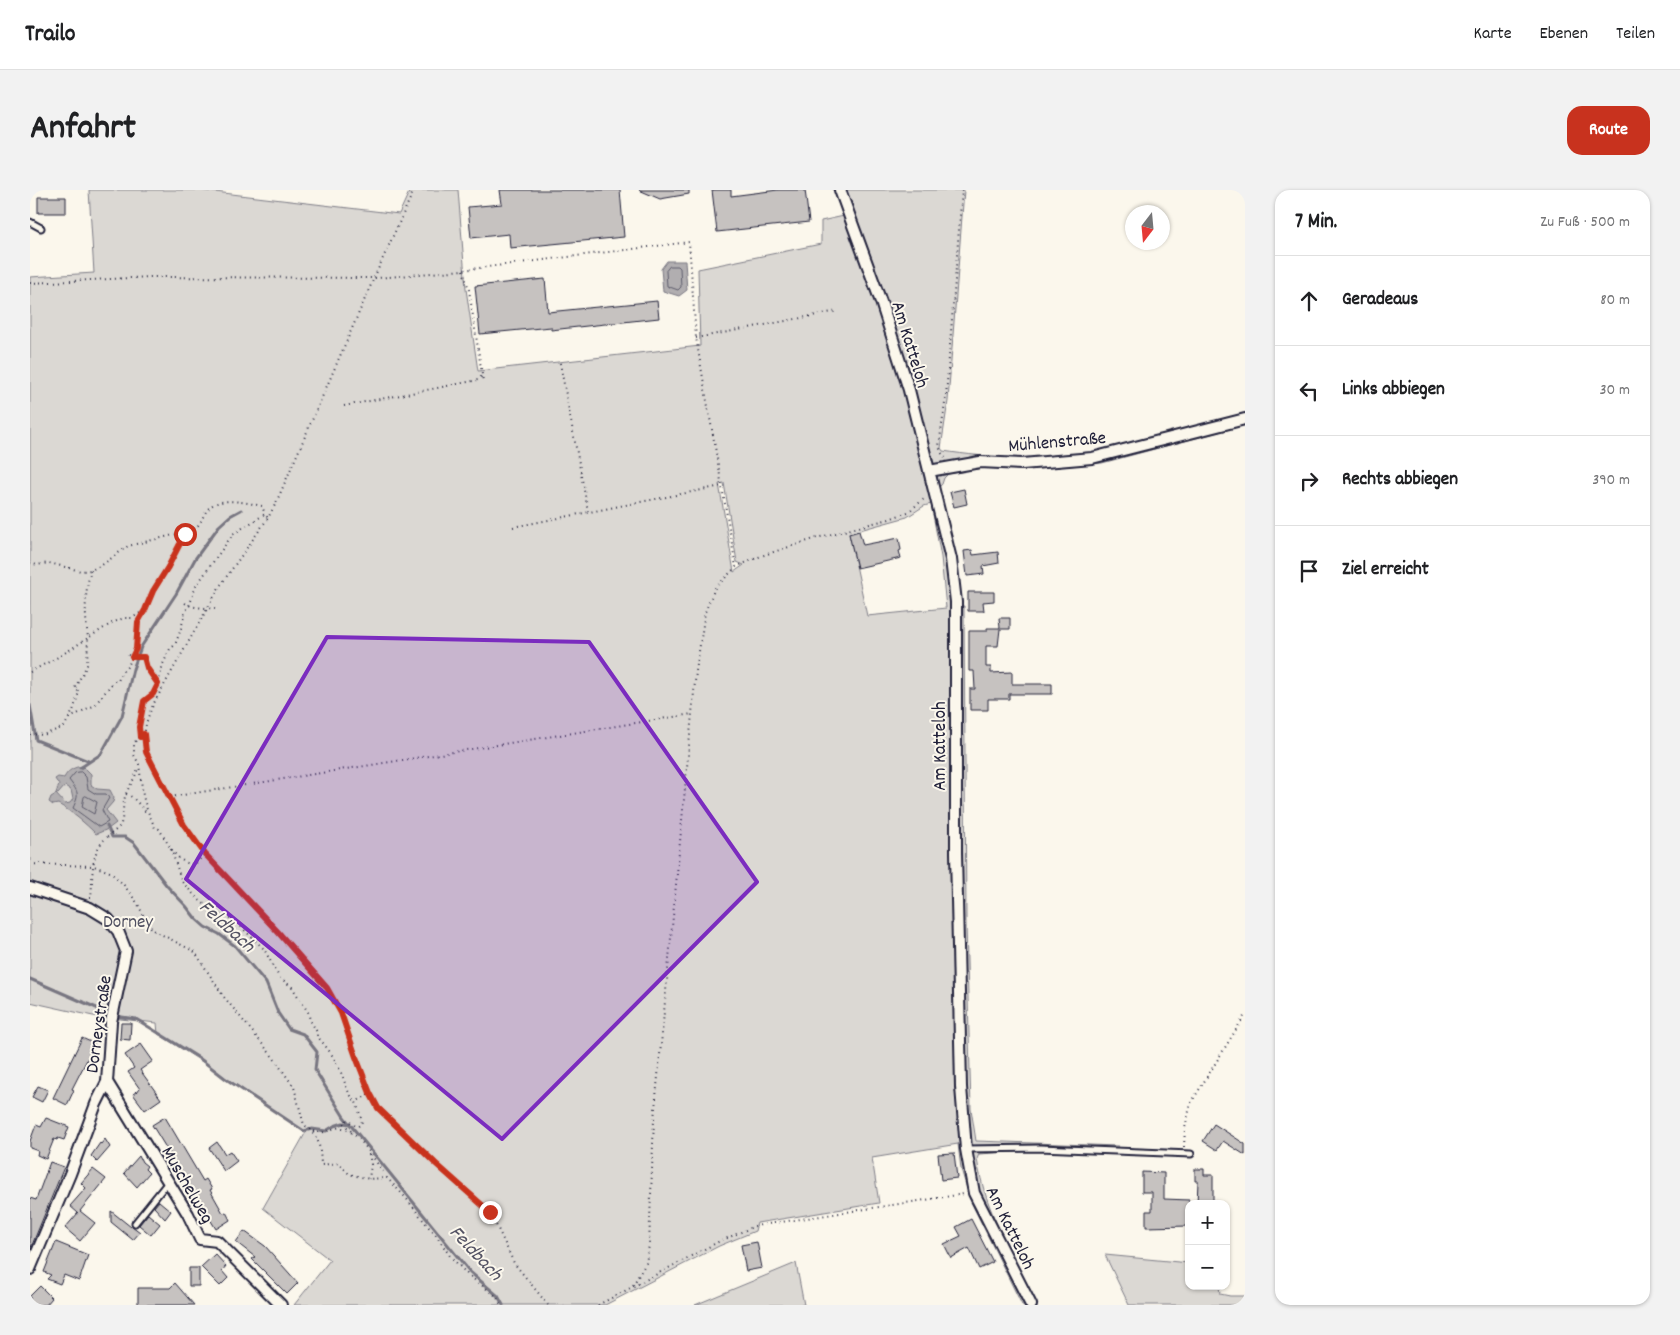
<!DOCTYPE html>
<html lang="de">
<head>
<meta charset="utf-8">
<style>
	:root { --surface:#fff; --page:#f2f2f2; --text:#202124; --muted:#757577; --line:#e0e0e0; --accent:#c8321e }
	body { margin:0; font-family:Dekko,sans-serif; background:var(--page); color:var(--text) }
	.controls { position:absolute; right:15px; bottom:15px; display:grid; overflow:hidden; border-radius:10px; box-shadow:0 1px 4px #0004 }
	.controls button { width:45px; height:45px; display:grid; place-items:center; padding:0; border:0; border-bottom:1px solid var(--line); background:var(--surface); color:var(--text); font:25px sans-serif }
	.compass { position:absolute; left:1095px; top:15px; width:45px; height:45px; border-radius:50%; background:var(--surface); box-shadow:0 1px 4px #0004; rotate:196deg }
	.stop { position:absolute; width:15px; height:15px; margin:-11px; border:4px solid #c8321e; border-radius:50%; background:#fff }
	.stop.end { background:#c8321e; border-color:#fff; box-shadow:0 1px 5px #0008 }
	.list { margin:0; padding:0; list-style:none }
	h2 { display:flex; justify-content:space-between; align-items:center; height:65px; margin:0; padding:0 20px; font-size:21px }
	h2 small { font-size:16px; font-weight:400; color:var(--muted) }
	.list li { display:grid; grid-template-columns:32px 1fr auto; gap:15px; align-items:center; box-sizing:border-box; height:90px; padding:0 20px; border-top:1px solid var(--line) }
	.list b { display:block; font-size:19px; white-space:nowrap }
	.list em { font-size:16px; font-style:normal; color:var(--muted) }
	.icon { flex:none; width:28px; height:28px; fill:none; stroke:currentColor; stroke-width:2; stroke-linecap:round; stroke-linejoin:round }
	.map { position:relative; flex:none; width:1215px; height:1115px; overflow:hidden; border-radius:15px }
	header { display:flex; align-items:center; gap:30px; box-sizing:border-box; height:70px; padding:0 25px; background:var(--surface); border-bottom:1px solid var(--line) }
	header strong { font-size:24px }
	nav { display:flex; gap:28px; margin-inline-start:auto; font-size:18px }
	.intro { display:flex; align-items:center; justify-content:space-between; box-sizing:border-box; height:120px; padding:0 30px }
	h1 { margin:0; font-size:35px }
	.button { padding:12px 22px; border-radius:15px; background:var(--accent); color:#fff; font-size:18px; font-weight:700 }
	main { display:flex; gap:30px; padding:0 30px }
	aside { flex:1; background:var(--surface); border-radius:15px; box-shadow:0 1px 4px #0004 }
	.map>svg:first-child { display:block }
	.green { fill:#dbd8d3; stroke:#7e7d87; fill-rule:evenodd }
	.water { fill:#b1aeb0; stroke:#787681 }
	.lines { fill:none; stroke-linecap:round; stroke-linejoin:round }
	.shore { stroke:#5b5a6a; stroke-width:1 }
	.stream { stroke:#787681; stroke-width:3 }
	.building { fill:#c6c2c0; stroke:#22223b }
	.service-casing { stroke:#22223b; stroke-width:9 }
	.minor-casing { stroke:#22223b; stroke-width:14 }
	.path { stroke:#22223b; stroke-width:2; stroke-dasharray:1 4; stroke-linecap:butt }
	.service { stroke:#fbf7ec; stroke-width:5 }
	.minor { stroke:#fbf7ec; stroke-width:10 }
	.route { stroke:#c8321e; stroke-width:6 }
	.marked { fill:#7b2cbf; fill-opacity:0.2; stroke:#7b2cbf; stroke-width:4; stroke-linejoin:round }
	.labels { text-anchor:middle; stroke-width:4; stroke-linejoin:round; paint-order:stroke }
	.street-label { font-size:19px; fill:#22223b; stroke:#fbf7ec }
	.park-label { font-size:19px; fill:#505061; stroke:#fbf7ec }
	.water-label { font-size:20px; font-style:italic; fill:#545364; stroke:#fbf7ec }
</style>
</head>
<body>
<header>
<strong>Trailo</strong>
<nav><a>Karte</a><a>Ebenen</a><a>Teilen</a></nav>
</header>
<div class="intro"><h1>Anfahrt</h1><a class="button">Route</a></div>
<main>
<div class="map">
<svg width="1215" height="1115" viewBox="0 0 1215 1115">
	<rect width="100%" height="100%" fill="#fbf7ec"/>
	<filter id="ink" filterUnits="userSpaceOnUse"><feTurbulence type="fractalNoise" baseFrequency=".02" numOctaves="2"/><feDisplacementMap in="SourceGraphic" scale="10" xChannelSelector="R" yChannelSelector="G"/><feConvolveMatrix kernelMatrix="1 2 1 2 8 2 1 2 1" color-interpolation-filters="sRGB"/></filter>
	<g filter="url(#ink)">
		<!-- green -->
		<path class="green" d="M59 0H168L369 24 380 0H428L436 99 448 181 670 156 668 79 791 54V31L814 26 809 0H934L918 211 911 258 913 261C959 268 1009 271 1055 264 1109 255 1162 239 1215 225V235L1072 273 993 280 952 278 918 284 914 288 912 294 902 305 917 372 920 417 934 416 936 734 941 919 946 951 1088 956V964L996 961 949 964 947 969C955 1022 984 1068 1008 1115H992L941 1012 931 979 928 954 842 968 849 1013 727 1033 725 1041 689 1056 575 1115H264L300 1070 233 1018 276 942 174 873 128 844 127 833 63 826 0 812V87L64 83ZM694 293 707 372 714 375 704 382 689 294ZM901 314 911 367 916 418 837 426 819 343 877 327 894 316Z
			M1075 1065 1159 1073V1096H1189L1190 1104 1200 1106H1215V1115H1099Z
			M766 1073 774 1115H665Z"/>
		<!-- water -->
		<path class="water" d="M637 71H655L657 100 649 106 633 101 631 79Z
			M53 576 61 584V595L67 599 80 600 84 608 83 612 76 620 86 633 78 639 66 644C56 634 41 621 28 614L23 615 19 612 21 607 26 604 35 614 40 613 43 609 41 600 35 596 28 604 26 603 29 595 25 589 28 587 34 588C38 580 44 577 53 576Z"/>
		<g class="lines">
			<!-- shore -->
			<path class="shore" d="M640 76H648L650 78 651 97 648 100 637 96 636 81Z
				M51 582 56 587 58 599 66 604H76L79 608 72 620 78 632 69 637 43 618C50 603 48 602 39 590L45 583Z
				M56 606 67 612 64 624 52 617 54 607Z"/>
			<!-- stream -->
			<path class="stream" d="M0 515 6 550 58 571
				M50 578 71 564 92 526 103 479 111 457 146 404 165 369 189 336 200 326 211 320
				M77 636 82 647H95L104 653 137 696 156 716 166 729 175 737 189 744 205 756 236 793 248 823 259 839 273 844 287 862 285 880 314 927 440 1082 468 1106 473 1115
				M0 789 85 826 106 829 169 868 196 889 274 941 282 939 296 941 304 936 313 933 320 934"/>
		</g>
		<!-- building -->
		<path class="building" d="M470 0H590L594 47 480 58 479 44 441 48 438 17 472 14Z
			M609 0H659V4L630 9Z
			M682 0H701V6L748 0H775L779 32 687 42Z
			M8 7H36V23H8Z
			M515 89 518 122 627 111 629 128 521 140V137L450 144 445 96Z
			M934 299 937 314 924 317 920 302Z
			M829 341 833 355 869 348 871 360 869 361 871 368 827 378 819 344Z
			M942 360 943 365 968 362 969 373 953 376 954 384 937 386 934 361Z
			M938 402H964V411L953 412 954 421H938Z
			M969 428H980V439H970L968 456H956V477H961V483L982 482V494H1022V504H979V509H958V520H940V499H945L944 481H939V441H957V438H970Z
			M91 833H101L100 850 90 849Z
			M52 848 65 854 42 899 44 900 37 915 23 908Z
			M111 854 123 871 110 880 131 909 115 920 103 904 110 899 98 882 104 878 95 865Z
			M8 896 18 900 12 912 2 907Z
			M135 927 173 991 176 989 182 999 180 1000 193 1023 196 1022 200 1030 186 1039 122 935Z
			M16 928 39 937 34 950 28 948 27 950 24 949 16 969 7 965 8 961 0 958V951L6 935 11 937Z
			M1184 934 1215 954V965L1193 951 1187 960 1173 951Z
			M75 949 80 957 67 972 61 966 70 953 71 954Z
			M187 952 195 964 200 961 207 971 194 981 179 958Z
			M924 963 927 988 911 990 908 964Z
			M109 966 112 972 117 976 115 979 119 983 107 997 94 983Z
			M20 972 34 977 0 1060V1008L6 1010Z
			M63 979 76 989 50 1021 65 1033 50 1051 35 1038 48 1023 40 1016 56 998 51 993Z
			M1165 979H1174V985H1183V1014H1167L1168 991H1165Z
			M1112 982 1134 983V1009L1159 1010V1036L1116 1037V1021H1122V1002H1112Z
			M129 1011 141 1021 135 1029 124 1017Z
			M81 1021 101 1037 102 1036 110 1042 103 1050 81 1032Z
			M118 1024 130 1034 121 1045 109 1035Z
			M941 1029 963 1072 949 1079 939 1058 921 1068 914 1054 931 1046 926 1037Z
			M214 1041 235 1056 268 1093 257 1104 222 1069 225 1067 206 1052Z
			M26 1052 58 1065 49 1091 34 1085 30 1094 17 1089 21 1085 14 1082Z
			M727 1052 732 1078 716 1081 711 1055Z
			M185 1064 196 1076 192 1081 198 1088 190 1096 171 1077Z
			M159 1078H169V1096H159Z
			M145 1093 164 1115H108V1098H140Z
			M10 1096 22 1108 16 1115H0V1106Z"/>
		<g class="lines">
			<!-- service casing -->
			<g class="service-casing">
				<path id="service" d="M0 32 11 38
					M936 959 1010 958 1161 964
					M105 1033 138 992"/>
			</g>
			<!-- minor casing -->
			<g class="minor-casing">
				<path id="minor" d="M810 0 851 112 879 200 921 369 926 412V662L931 897 936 959 944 1003 1001 1115
					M899 281 950 272 992 274 1062 268 1215 229
					M0 698 60 718 78 729 88 741 96 761 81 832 77 892 66 914 40 984 0 1079
					M77 892 158 1024 170 1049 187 1051 251 1115"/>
			</g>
			<!-- path -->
			<path class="path" d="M384 0 344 88 246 313 238 328 190 396 124 513C116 530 112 544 116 562L154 635 175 664 249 742 297 798 311 823 339 903 348 918 405 973 460 1022 484 1073 518 1115
				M433 80 439 100 453 191
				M0 93 121 87 348 88 433 80 659 52 666 148 706 377
				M666 148 808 121
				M530 173 558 321
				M314 216 448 190 452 186
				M915 268 911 262 909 256 916 206 932 0
				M483 337 692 296
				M0 373 7 375 19 373 51 381 61 380 72 375 98 356 160 341C173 335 170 328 179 318 190 306 219 313 232 316L235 324
				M155 413C164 419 175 417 185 419
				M98 465 102 467H114L117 478 128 494
				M0 482 30 466 58 448C55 424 54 403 61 380
				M39 528C48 525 55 518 64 516L84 491H88L91 483 98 476 106 459 108 432 114 422
				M0 544 13 545 34 537 43 521 49 502 45 498 57 475 58 448 82 433 94 428H102L115 420 123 401 139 377 150 353 155 344 160 341
				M109 547 104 553V565L109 574 113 606 116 617 125 638 129 639C138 652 146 675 165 674L175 664
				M110 547 109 537 114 511 123 504 128 494 133 474 140 459 145 455 151 439 155 422 160 414 166 396 203 344 235 324 238 328
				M96 604C105 607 111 618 118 624
				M140 607 662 524
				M141 659 152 692 168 709 185 723 203 729 234 759 249 787 262 797 278 822 280 830 287 842V846C295 855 303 865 308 876 316 891 314 899 326 912
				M0 674 64 676 80 682 93 694 108 714 116 731 123 740 165 762 194 807 243 867 264 897 274 935C290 945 290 957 291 975L309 973 319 984 339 989 357 988 376 1008 401 1040 406 1045 420 1066 438 1085 466 1106 471 1115
				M61 708C63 691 60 665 73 651 78 646 85 641 90 636 94 627 92 617 95 607 98 596 106 589 108 577
				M283 941C293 945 297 940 306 938 324 934 344 969 353 982
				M321 941 313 933 317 930 327 937 331 934 332 931 326 912 339 904
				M1154 957 1155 938 1161 913 1215 825
				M339 964 341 974 339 989
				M603 1095 616 1073 619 1055 624 929 666 481 675 422 685 398 706 377 731 366 787 348 859 329 878 322 894 309
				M568 1115 688 1052 725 1036 934 1004"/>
			<!-- service -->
			<use href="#service" class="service"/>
			<!-- minor -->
			<use href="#minor" class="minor"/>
		</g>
	</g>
	<g class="lines" filter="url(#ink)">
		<!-- route -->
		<path class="route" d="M155 344 138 377 123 401 115 420 108 432 106 459 102 467H114L117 478 128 494 123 504 114 511 109 537 110 547 114 544 116 562 154 635 167 653 175 664 248 742 297 798 311 823 326 867 340 903 348 918 405 973 460 1022"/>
	</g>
	<!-- marked area -->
	<path class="marked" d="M297 447 559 452 727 692 472 949 156 689Z"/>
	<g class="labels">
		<!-- street labels -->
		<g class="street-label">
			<text transform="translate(882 154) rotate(73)" y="7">Am Katteloh</text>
			<text transform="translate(1027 250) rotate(-5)" y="7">Mühlenstraße</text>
			<text transform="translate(908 556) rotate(-90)" y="7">Am Katteloh</text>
			<text transform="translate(67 834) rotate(-82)" y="7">Dorneystraße</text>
			<text transform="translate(159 994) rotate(60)" y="7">Muschelweg</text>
			<text transform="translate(982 1037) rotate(64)" y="7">Am Katteloh</text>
		</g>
		<!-- park labels -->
		<g class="park-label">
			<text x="98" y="737">Dorney</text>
		</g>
		<!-- water labels -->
		<g class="water-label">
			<text transform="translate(198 735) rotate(42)" y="7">Feldbach</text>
			<text transform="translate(447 1062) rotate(47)" y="7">Feldbach</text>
		</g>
	</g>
</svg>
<div class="controls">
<button>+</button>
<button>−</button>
</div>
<svg class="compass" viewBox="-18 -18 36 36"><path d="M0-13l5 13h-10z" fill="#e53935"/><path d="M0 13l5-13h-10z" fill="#757577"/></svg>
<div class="stop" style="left:155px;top:344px"></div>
<div class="stop end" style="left:460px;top:1022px"></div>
</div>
<aside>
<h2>7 Min.<small>Zu Fuß · 500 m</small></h2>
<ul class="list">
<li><svg class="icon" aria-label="ahead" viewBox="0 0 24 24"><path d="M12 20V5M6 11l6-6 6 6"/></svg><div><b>Geradeaus</b></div><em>80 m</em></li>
<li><svg class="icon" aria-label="left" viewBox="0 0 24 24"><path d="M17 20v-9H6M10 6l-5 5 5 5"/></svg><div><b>Links abbiegen</b></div><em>30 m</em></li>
<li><svg class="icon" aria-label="right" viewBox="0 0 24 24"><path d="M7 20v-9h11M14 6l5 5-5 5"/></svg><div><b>Rechts abbiegen</b></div><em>390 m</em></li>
<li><svg class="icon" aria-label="arrive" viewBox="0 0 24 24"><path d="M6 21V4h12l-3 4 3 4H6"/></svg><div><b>Ziel erreicht</b></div></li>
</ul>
</aside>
</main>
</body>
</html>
